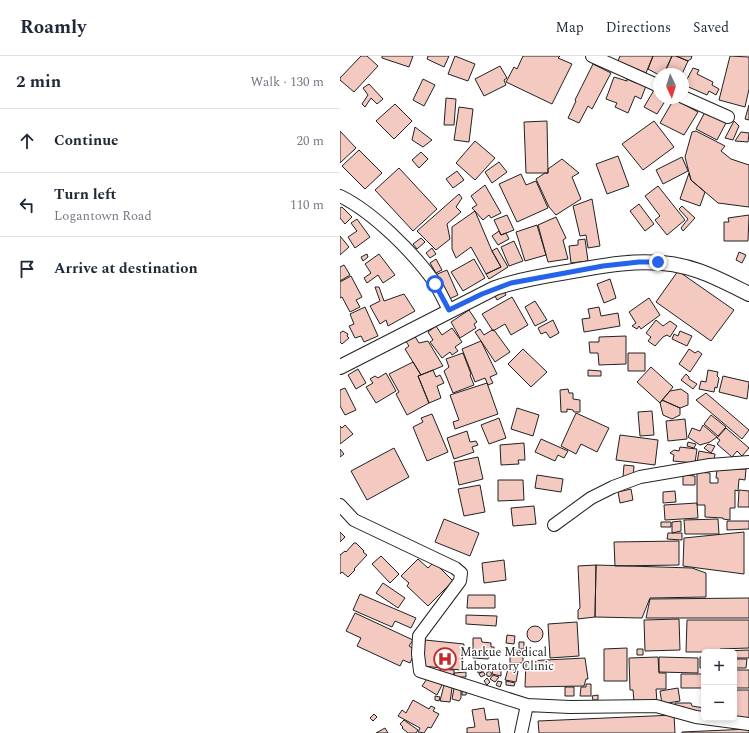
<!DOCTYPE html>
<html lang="en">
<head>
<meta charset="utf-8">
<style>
	:root { --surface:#fff; --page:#f2f2f3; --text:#1f2937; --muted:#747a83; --line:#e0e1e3 }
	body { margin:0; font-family:Spectral,serif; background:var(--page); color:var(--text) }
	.controls { position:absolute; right:12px; bottom:12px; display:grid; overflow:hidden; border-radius:6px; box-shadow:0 2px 6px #0003 }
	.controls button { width:36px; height:36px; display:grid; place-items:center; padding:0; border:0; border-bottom:1px solid var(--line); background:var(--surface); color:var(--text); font:20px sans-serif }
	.compass { position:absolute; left:313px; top:12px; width:36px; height:36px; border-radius:50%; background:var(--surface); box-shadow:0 2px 6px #0003; rotate:176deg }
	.stop { position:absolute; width:12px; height:12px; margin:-9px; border:3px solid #2563eb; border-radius:50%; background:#fff }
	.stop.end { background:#2563eb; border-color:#fff; box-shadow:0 1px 4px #0008 }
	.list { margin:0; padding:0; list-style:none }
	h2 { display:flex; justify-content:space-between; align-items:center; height:52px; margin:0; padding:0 16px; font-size:17px }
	h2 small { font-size:13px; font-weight:400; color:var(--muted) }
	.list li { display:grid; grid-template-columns:26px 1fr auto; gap:12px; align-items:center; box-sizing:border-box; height:64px; padding:0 16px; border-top:1px solid var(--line) }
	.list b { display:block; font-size:15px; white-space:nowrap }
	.list p { margin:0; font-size:13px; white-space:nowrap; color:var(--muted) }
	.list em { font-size:13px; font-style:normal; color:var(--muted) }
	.icon { flex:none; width:22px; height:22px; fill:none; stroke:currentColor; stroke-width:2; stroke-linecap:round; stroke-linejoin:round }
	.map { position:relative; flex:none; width:409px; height:677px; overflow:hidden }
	header { display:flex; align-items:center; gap:24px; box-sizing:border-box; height:56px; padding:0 20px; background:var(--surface); border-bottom:1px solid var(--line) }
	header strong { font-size:19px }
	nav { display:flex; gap:22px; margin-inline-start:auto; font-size:14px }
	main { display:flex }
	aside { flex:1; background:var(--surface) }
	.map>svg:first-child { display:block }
	.building { fill:#f3c9c0; stroke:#222 }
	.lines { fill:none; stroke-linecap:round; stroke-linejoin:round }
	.minor-casing { stroke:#222; stroke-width:14 }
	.tertiary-casing { stroke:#222; stroke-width:16 }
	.minor { stroke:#fff; stroke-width:12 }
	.tertiary { stroke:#fff; stroke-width:14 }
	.route { stroke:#2563eb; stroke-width:5 }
	.labels { text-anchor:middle; stroke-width:3; stroke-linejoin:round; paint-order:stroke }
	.poi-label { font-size:12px; fill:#222; stroke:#fff; text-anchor:start }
</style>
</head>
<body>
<header>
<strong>Roamly</strong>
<nav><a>Map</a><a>Directions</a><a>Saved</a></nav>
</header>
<main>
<aside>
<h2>2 min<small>Walk · 130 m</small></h2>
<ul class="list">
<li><svg class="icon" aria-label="ahead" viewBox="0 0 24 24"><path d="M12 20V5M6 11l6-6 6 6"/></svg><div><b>Continue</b></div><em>20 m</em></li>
<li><svg class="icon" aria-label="left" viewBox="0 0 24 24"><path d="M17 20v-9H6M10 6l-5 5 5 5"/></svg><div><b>Turn left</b><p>Logantown Road</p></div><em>110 m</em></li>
<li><svg class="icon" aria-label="arrive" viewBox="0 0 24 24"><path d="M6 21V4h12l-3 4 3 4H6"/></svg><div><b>Arrive at destination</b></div></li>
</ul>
</aside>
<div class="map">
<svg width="409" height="677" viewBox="0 0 409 677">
	<rect width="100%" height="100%" fill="#fff"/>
	<!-- building -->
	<path class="building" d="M21 0H27L38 10 14 36 0 24V22Z
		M42 0H73L69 11 42 2Z
		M88 0H109L104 11 87 3Z
		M115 0 135 8 128 25 108 18Z
		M183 0H220L218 2 232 8 212 48 166 26 174 11 177 13Z
		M280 0H313L306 17 278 5Z
		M313 0H332L324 18 319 19 308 13Z
		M332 0H336L348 5 342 18H324Z
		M336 0H352L351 3 348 5Z
		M390 0 409 1V33L405 51 379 44Z
		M253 8 271 17 252 53 248 50 239 67 228 62 236 45 235 44Z
		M160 10 167 22 164 24 166 29 144 40 135 23Z
		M353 12 359 14 357 18 373 26 372 29 379 33 376 39 369 35 367 39 344 29Z
		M274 21 287 25V23L296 27V26L306 30 301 43 295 40 288 57 275 51 277 47 266 43Z
		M83 23 95 29 84 50 73 44Z
		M29 28 43 43 37 48 31 42 25 51 22 48 28 39 23 32Z
		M314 34 319 37V42H327L317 58 304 51Z
		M106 42 116 43 114 69H104Z
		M334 43 358 56 344 79 320 67Z
		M55 48 72 65 54 83 36 65Z
		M409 49V64L405 63Z
		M119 51 133 53 129 86 114 84Z
		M366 54 387 65 377 84 356 73Z
		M207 65 208 117H186L184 66Z
		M314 65 334 91 303 114 282 88Z
		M394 65 399 70 393 84 385 82Z
		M75 71 92 84 83 91 72 84Z
		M0 75 16 92 0 107Z
		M356 75 385 90 381 95 391 103 409 109V151L378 147 351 124 345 101 352 76Z
		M401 76 409 77 408 86 395 85Z
		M135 85 155 102 135 124 116 107Z
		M19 94 42 117 25 133 2 110Z
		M81 96 88 103 79 112 72 104Z
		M278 100 289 130 267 138 256 108Z
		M342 101 348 115 323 128 316 114Z
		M222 103 239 117 232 121 241 143 216 159 209 151 196 123 205 117H208V113Z
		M159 106 167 116 152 127 145 116Z
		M59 112 97 153 73 175 35 134Z
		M117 115 124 124 113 132 106 123Z
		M349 117 351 124 365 136 360 150 340 143Z
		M181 118 186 129 196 125 208 152 177 166 159 128Z
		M145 129 161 157 151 162 149 159 143 164 132 152 137 149 131 140Z
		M318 130 345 164 327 179 315 164 320 160 305 140Z
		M119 138 122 142 116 151 121 156 107 168 110 183 96 194 77 175Z
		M252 143 260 190 248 192 246 179 240 180 233 150Z
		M299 148 314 168 305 175 290 155Z
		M342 150 355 162 343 175 341 172 348 163 339 153Z
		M2 151 12 161 5 168 0 162V152Z
		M135 155 152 195 161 211 146 218 131 191 116 202 112 193V171Z
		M167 159 174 174 161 179 154 164Z
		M409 159 408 185H384V166H389L388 162Z
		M216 161 226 182 223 184 228 203 208 206 198 169Z
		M17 163 30 181 15 192 8 181 17 175 11 167Z
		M197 169 206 199 185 205 176 176Z
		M159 175 161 179 166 177 169 183 158 189 152 180Z
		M0 180 9 191 0 199Z
		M81 182 85 186 77 193 73 188Z
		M245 183 248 205 231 207 229 190 238 189V184Z
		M174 185 183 205 169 210 161 191Z
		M92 192 96 198 90 202 86 197Z
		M157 192 168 211 149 223 146 218 161 211 152 195Z
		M399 196 406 199 402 207 396 204Z
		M27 198 28 201 23 205 21 201Z
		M39 198 55 219 43 227 38 219 27 227 24 222 31 217 25 208Z
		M96 203 102 214 96 217 90 207Z
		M134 203 145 222 123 235 111 216Z
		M4 209 10 219 0 225V211Z
		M107 214 118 239 107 244 95 219Z
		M338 215 394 254 371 285 316 246Z
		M11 220 22 241 16 244 20 251 10 256 2 241 0 242V226Z
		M270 223 276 242 264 247 257 228Z
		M35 231H39L44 245 64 238 75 255 48 270 46 264 40 268 30 250 40 245Z
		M164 235 166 239 157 244 155 240Z
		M172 241 188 269 171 279 165 268 153 275 142 258Z
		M309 242 320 259 301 273 299 270 297 273 292 270 296 267 289 256Z
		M195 245 207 264 195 270 185 251Z
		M25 251 38 280 24 286 21 280 15 282 9 270 14 268 10 258Z
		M259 251 261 260 278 257 280 270 244 276 242 263 250 262 248 253Z
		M129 254 137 266 134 268 136 272 120 282 111 266Z
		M213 264 219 277 210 282 206 276 201 278 198 272Z
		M316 264 323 270 330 265 337 270 330 281 327 279 323 281 315 290 308 285 311 281 306 277Z
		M96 270 102 279 112 272 122 286 115 291 118 295 112 299 110 296 102 302 90 286 93 284 88 276Z
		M140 273 144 279 152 274H154L170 296 155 306 135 276Z
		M3 275 8 278 7 280 9 282 2 288 0 286V277Z
		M340 275 352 280 347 290 332 283 334 278 338 280Z
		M74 279 79 287 88 285 103 310 81 319 65 293 69 290 65 284Z
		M286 280V308L259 309 258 297H250L249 286H259V281Z
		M141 285 157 318 150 321 153 327 148 329 145 322 135 326 122 293Z
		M183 293 207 316 191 331 168 308Z
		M349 293 355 297 358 295 362 298 350 316 339 308Z
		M123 297 131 318 130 319 134 329 113 337 104 315 109 311 106 303Z
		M288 297H305V315H288Z
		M73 306 81 319 78 320 89 347 67 359 56 338 59 336 49 318Z
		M311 311 333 331 320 347 297 326Z
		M18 313 26 327 16 333 8 319Z
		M93 314 96 321 100 319 104 327 97 330 101 342 89 347 78 320Z
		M248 314 261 315V320H248Z
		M368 314 378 316 377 320 379 322 377 332 375 331 374 336 359 333 361 325 366 326Z
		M46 317 56 335 36 347 26 331 33 327 30 323 35 320 38 322Z
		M346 318 349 321V323L357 328 353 333 341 324Z
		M383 320 409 326 407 343 379 336Z
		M147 327 158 358 115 373 113 366 119 364 110 339Z
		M5 332 16 354 5 359 0 350V334Z
		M228 333 229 337H233V343L240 344V356H234L233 354 227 353V356H221L220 334Z
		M341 333 348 338V349L340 352 322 344 330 335Z
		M366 337 409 374 402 383 356 344Z
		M322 344 340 352V359L332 363 323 359 320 347Z
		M177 352 199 359 193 380 171 373Z
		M312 355 314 379 300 380 298 356Z
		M236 357 269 372 257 396 241 388 236 398 221 390Z
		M92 358 108 396 87 405 73 371 83 366 81 362Z
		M371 359 386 371 378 380 364 368Z
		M159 362 166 382 149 388 141 369Z
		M345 363 347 383 328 385 326 365Z
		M5 369 13 378 0 388V370L2 372Z
		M363 369 377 381 370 386 360 389 348 381 352 372 360 375Z
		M386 372 409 392 402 400 397 395 392 401 377 388 380 384 377 382Z
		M127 375 130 386 136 385 138 389 132 391 134 396 114 403 107 382Z
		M280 379 318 384 315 409 276 404Z
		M201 383 228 395 224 402 218 399 215 405 195 396Z
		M348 386 356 388 354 392 347 390Z
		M184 387 185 404H178L179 408 161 409 160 389Z
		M368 388 375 390 371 397 364 392Z
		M340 391 357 393 355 407 333 405 334 399 330 397 334 394 339 395Z
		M54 392 69 421 27 444 11 415Z
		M0 393 4 398 0 401Z
		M359 395 375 398 374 405 357 407Z
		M138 401 143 423 119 429 114 406Z
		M284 409 294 410 293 422 283 421Z
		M406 413 405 424 399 423 398 435 395 434V452H390V464L383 463V462L365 461V449H357V416L370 417V427H378V422H376L377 414Z
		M197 419 223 423 221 436 195 432Z
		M343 419 355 420V429H343Z
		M158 424H183L184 444 158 445Z
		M140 429 145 456 124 460 118 433Z
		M291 433 293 444 280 447 278 436Z
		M399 434 409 435V451H398Z
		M335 435 336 446 323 447V436Z
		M357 447 358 462 325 464 324 449Z
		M194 450 196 468 173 470 171 452Z
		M104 463 139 477 130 500 95 486Z
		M378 463 379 478H345L344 464Z
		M341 465V475L332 477V466Z
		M387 465H409V473L387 474Z
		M321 466H331V471H321Z
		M0 476 5 481 0 486Z
		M404 476V518L343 510 344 482Z
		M328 477H342V484L327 483Z
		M339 485V509L275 510 274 486Z
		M14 487H16L24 495 23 496 27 499 14 513 15 514 8 521 2 516 0 518V499L5 495 6 496Z
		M41 500 59 518 50 527 32 508Z
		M78 503 88 512 94 506 113 525 88 550 67 530 69 527 61 520Z
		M164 504 166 524 144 527 142 507Z
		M256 509 255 561 238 563V554L240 552 238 510Z
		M256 509 352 512 366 517V541L310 542 302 562 255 561Z
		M43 527 65 542 58 552 36 537Z
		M20 538 76 562 71 572 55 565 52 571 13 554Z
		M128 539H155V552H127Z
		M409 542V562H306L310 543Z
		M15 557 73 584 69 590 76 594 70 607 63 604 60 610 17 590 21 582 6 575Z
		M126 559 157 560 156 570 126 568Z
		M339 563 340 594 305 595 304 564Z
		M347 564H409V592L380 593V596H346Z
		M237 566 239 600 210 602 208 568Z
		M187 578a8 8 0 1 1 16 0a8 8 0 1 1-16 0Z
		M167 579 175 580 174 588 166 587Z
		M133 582H141L142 586 151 587V591H154V594L152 595 148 603 133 602Z
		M85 584 124 588 121 614 83 610Z
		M179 586H184V593H179Z
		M287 592V625H264V593Z
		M297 593H303V599H297Z
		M170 594H184V596H182V599H183V607H170Z
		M409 594V602H394V596H384V595Z
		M318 601 319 617H326V633H316L317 646H294L293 634H290L289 602Z
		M319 601 358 602V617L319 616Z
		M360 601H364V612H360Z
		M245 602 248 623H246L244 630 185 631 186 605Z
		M394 603H407L406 612H394Z
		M141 608 143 616 138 617 136 609Z
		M151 609 153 611 150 615 147 612Z
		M154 610 161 611V620L152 618Z
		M100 613 114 614V624L101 616Z
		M168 613 178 615 176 626 165 624Z
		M394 614H409V632H394Z
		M143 615 145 619 141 621 139 618Z
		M146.5 618a2.5 2.5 0 1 1 5 0a2.5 2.5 0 1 1-5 0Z
		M126 616V621H115L114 617Z
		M341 618H364V632H341Z
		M153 619 159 621 155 626 150 623Z
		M89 620 102 629 97 639 82 630Z
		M147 622 150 626 147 629 144 625Z
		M158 625 162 626 160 631 156 629Z
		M166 625 175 627 174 630 166 629Z
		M246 628H251V640H240L241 631H246Z
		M104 629 112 632 110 646 100 645Z
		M225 631H234V640H225Z
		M114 632 121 634V642L119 645 112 643Z
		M338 632 340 645 322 648 320 635Z
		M122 633H127L126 639H122Z
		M394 634H409V663L394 662Z
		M258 639V644H253L252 640Z
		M95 640 100 641 99 645 95 644Z
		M73 644 89 653 91 650 95 652 93 655 99 658 91 672 88 671 84 677 78 676 80 672 58 660 62 654 66 657Z
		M335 647H351L352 650 364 652V658L344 656V651L335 650Z
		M144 652 146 664 158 663 160 677H127V672L135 671 132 654Z
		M34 658 37 661 33 665 30 662Z
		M334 659 335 677H199L198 665Z
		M64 664 78 674 76 677H68L62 672 63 671 60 668Z
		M45 672 48 677H36Z
		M409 673V677H342V676Z"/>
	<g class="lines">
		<!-- minor casing -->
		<g class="minor-casing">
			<path id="minor" d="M252 0 319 30
				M343 41 388 61
				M0 140C33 156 74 197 95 227 100 236 105 246 109 254
				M0 449 14 464 115 512 121 517 120 525 79 580 78 598 80 615 187 649 230 651 316 650 356 661 409 668
				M214 469 251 442 273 431 300 421 370 409 409 406
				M181 677 187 649"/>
		</g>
		<!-- tertiary casing -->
		<g class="tertiary-casing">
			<path id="tertiary" d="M0 311 155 232C178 224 202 220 227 216 270 208 316 199 359 215 376 221 393 230 409 238"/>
		</g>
		<!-- minor -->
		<use href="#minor" class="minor"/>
		<!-- tertiary -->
		<use href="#tertiary" class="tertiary"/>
	</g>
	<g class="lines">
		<!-- route -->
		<path class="route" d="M95 228 109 254 142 238 171 227 263 210 299 206H318"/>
	</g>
	<!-- icons -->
	<defs>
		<g id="hospital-ring" transform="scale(1.15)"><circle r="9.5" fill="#fff" stroke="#c62828" stroke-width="1.5"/><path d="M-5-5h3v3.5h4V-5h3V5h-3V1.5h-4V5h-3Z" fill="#c62828"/></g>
	</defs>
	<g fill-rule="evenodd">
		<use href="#hospital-ring" x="105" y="603"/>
	</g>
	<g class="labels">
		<!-- poi labels -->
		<g class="poi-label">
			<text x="120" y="600">Markue Medical<tspan x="120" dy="14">Laboratory Clinic</tspan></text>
		</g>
	</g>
</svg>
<div class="controls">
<button>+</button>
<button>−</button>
</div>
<svg class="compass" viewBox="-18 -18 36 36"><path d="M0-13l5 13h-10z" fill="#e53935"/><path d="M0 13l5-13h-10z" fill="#747a83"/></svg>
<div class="stop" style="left:95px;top:228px"></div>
<div class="stop end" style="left:318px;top:206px"></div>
</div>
</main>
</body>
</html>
